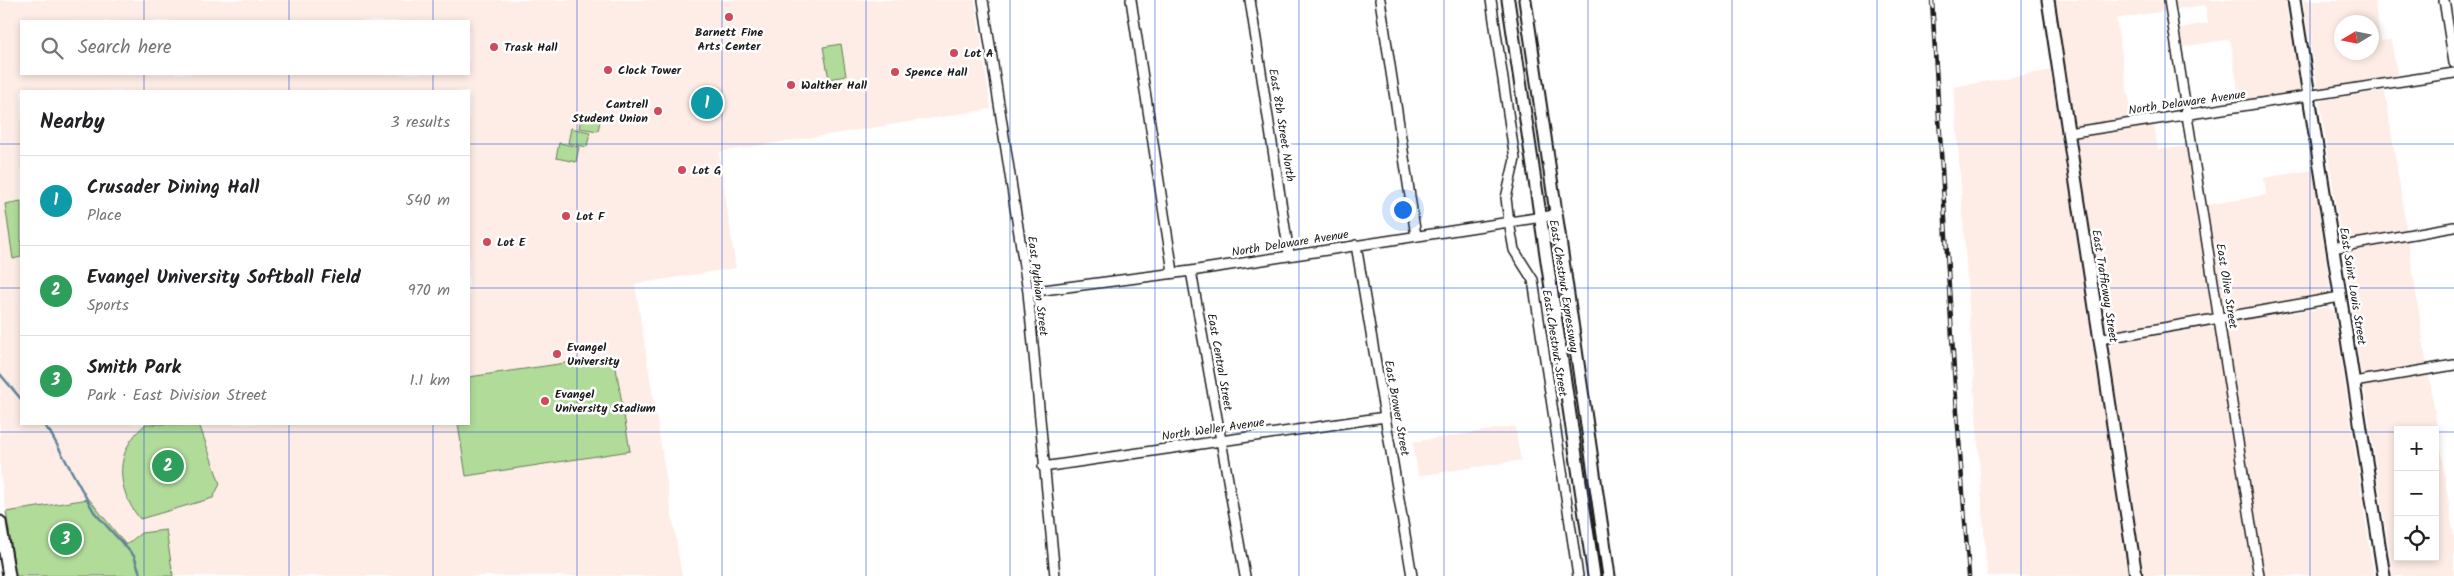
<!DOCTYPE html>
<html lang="en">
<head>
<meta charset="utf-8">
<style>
	:root { --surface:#fff; --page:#f6f6f6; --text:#202124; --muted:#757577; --line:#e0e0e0; --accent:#d1495b }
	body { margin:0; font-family:Kalam,sans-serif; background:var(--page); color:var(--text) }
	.controls { position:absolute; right:15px; bottom:15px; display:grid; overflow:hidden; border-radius:0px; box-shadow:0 2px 8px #0003 }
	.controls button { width:45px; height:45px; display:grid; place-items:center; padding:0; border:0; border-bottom:1px solid var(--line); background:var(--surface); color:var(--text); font:25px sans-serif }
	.compass { position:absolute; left:2334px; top:15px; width:45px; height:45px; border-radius:50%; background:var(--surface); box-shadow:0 2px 8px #0003; rotate:260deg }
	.you { position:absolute; left:1402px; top:209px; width:18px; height:18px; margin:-12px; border:4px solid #fff; border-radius:50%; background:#1a73e8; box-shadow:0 0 0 8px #1a73e833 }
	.badge { display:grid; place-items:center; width:32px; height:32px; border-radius:50%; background:var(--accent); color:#fff; font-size:16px; font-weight:700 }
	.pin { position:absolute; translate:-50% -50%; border:2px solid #fff; box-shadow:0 1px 5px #0006 }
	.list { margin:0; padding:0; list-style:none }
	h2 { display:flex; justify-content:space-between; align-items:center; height:65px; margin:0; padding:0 20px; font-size:21px }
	h2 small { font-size:16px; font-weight:400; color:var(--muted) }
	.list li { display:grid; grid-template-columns:32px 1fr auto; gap:15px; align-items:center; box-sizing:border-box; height:90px; padding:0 20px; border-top:1px solid var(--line) }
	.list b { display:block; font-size:19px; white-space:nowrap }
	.list p { margin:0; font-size:16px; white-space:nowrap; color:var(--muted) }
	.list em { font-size:16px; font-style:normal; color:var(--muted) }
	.icon { flex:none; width:28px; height:28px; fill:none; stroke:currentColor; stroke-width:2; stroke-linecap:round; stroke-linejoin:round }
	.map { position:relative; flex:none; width:2454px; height:576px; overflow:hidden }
	.search { position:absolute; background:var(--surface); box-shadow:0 2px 8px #0003; left:20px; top:20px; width:450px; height:55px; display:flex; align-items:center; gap:12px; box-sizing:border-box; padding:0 18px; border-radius:0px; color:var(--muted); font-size:19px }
	.panel { position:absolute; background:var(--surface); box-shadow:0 2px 8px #0003; left:20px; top:90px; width:450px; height:335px; border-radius:0px }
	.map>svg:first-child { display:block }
	.built { fill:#feede6; fill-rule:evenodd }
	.green { fill:#b0db99; stroke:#667c5a }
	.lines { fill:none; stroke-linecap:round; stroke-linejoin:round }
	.stream { stroke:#5f8398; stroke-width:2.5 }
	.minor-casing { stroke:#1c1c1c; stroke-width:12 }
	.major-casing { stroke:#1c1c1c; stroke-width:15 }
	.minor { stroke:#fff; stroke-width:9 }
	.major { stroke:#fff; stroke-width:11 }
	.rail-casing { stroke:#1c1c1c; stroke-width:4.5 }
	.rail { stroke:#fff; stroke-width:2.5; stroke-dasharray:8; stroke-linecap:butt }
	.grid { fill:none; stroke:#1d4ed8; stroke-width:1; stroke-opacity:0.55 }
	.poi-dot { fill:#d1495b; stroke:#fff; stroke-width:2 }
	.labels { text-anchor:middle; stroke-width:5; stroke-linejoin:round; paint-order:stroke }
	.poi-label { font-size:12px; font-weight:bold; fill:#1c1c1c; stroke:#fff; text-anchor:start }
	.street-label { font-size:12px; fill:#1c1c1c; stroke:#fff }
</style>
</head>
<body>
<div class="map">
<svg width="2454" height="576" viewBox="0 0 2454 576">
	<rect width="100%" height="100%" fill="#fff"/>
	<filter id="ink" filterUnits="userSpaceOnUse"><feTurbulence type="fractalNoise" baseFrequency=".02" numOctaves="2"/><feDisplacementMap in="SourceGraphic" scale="10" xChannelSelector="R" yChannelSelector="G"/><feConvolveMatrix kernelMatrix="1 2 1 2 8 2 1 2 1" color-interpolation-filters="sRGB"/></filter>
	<g filter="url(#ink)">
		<!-- built -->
		<path class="built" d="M0 0H975L991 109 719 152 736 268 635 284 682 576H173L166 530 141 533 126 545 89 499 6 512 0 471ZM21 21H469V74H21ZM21 91H469V424H21Z
			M2054 0H2165L2166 11 2116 19 2132 118 2075 126Z
			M2175 0H2285L2300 88 2298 92 2295 95 2240 103 2230 39 2183 47 2180 28 2208 23 2205 5 2177 9Z
			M2303 0H2374L2381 41 2391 40 2398 79 2320 92 2317 86ZM2342 22H2372V52H2342Z
			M2051 70 2128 576H1987L1954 87Z
			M2385 91 2407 232 2346 242 2341 239 2320 104 2324 100Z
			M2154 124 2158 150 2188 146 2213 315 2112 333 2106 329 2075 140 2080 135Z
			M2313 170 2331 295 2226 313 2223 312 2206 205 2266 195 2264 178Z
			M2408 239 2427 366 2363 376 2361 373 2344 253 2350 249Z
			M2329 307 2334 311 2374 576H2263L2226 326 2231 322Z
			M2207 327 2216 329 2218 333 2253 576H2144L2109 348 2115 343Z
			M2429 375 2454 536V576H2393L2364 388 2365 385 2369 384ZM2398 430H2435V557H2398Z
			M1515 426 1521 460 1418 476 1413 442Z"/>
		<!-- green -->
		<path class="green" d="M841 44 846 76 829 79 823 47Z
			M582 113 601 116 598 131 579 128Z
			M571 128 590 132 587 147 568 143Z
			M559 143 579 147 576 162 556 158Z
			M21 201V257L13 259 5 204Z
			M614 356 630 451 466 476 458 424H469V377Z
			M146 424H199L220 484 213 498 140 519C115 488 114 450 146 424Z
			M89 499 126 545 141 533 166 530 173 576H16L6 512Z"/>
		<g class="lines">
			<!-- stream -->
			<path class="stream" d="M0 374 21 399
				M43 424 50 432 94 512 134 556 141 576"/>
			<!-- minor casing -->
			<g class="minor-casing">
				<path id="minor" d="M983 0 1028 292 1055 576
					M1131 0 1173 272
					M1250 0 1289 254
					M1380 0 1416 236
					M1491 0 1515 159 1506 198 1509 222 1514 250 1533 280 1578 576
					M2169 0 2259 576
					M2444 0 2454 63
					M2068 133 2454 73
					M1356 245 1412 576
					M2332 248 2454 227
					M1191 271 1245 576
					M1028 292 1191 271 1555 215
					M2100 339 2340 297
					M2354 382 2454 365
					M1043 467 1385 417"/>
			</g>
			<!-- major casing -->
			<g class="major-casing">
				<path id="major" d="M1508 0 1594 576
					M1525 0 1609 576
					M2048 0 2136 576
					M2294 0 2384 576
					M0 522 9 576"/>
			</g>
			<!-- minor -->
			<use href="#minor" class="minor"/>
			<!-- major -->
			<use href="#major" class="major"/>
			<!-- rail casing -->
			<g class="rail-casing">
				<path id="rail" d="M1932 0 1954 371 1969 576"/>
			</g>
			<!-- rail -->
			<use href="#rail" class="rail"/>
		</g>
	</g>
	<!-- grid -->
	<path class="grid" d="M144 0V21M289 0V21M433 0V21M577 0V576M722 0V576M866 0V576M1010 0V576M1155 0V576M1299 0V576M1444 0V576M1588 0V576M1732 0V576M1877 0V576M2021 0V576M2165 0V576M2310 0V576M144 74V91M289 74V91M433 74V91M0 144H21M469 144H2454M0 288H21M469 288H2454M144 424V576M289 424V576M433 424V576M0 432H2398M2435 432H2454"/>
	<!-- markers -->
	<g class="poi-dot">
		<circle cx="729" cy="17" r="5"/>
		<circle cx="494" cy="47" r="5"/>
		<circle cx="954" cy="53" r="5"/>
		<circle cx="608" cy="70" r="5"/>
		<circle cx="895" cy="72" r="5"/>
		<circle cx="791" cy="85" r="5"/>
		<circle cx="658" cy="111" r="5"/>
		<circle cx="682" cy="170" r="5"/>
		<circle cx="566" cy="216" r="5"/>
		<circle cx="487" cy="242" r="5"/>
		<circle cx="557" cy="354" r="5"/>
		<circle cx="545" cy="401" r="5"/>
	</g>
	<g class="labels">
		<!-- poi labels -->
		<g class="poi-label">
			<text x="729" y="36" text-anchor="middle">Barnett Fine<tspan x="729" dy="14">Arts Center</tspan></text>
			<text x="504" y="51">Trask Hall</text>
			<text x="964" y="57">Lot A</text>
			<text x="618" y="74">Clock Tower</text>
			<text x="905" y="76">Spence Hall</text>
			<text x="801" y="89">Walther Hall</text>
			<text x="648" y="108" text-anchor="end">Cantrell<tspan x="648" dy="14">Student Union</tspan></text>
			<text x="692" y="174">Lot G</text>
			<text x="576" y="220">Lot F</text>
			<text x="497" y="246">Lot E</text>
			<text x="567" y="351">Evangel<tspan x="567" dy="14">University</tspan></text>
			<text x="555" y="398">Evangel<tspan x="555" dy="14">University Stadium</tspan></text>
		</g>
		<!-- street labels -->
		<g class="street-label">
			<text transform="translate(2187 102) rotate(-8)" y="4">North Delaware Avenue</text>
			<text transform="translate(1282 125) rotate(81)" y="4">East 8th Street North</text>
			<text transform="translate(1290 243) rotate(-9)" y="4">North Delaware Avenue</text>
			<text transform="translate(1038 286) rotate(83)" y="4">East Pythian Street</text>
			<text transform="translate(1564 286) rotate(81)" y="4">East Chestnut Expressway</text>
			<text transform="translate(2105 286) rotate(81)" y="4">East Trafficway Street</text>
			<text transform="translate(2227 286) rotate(81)" y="4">East Olive Street</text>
			<text transform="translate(2353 286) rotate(81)" y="4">East Saint Louis Street</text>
			<text transform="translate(1555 343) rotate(81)" y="4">East Chestnut Street</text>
			<text transform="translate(1220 362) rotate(80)" y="4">East Central Street</text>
			<text transform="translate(1397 408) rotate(80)" y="4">East Brower Street</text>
			<text transform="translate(1213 429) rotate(-8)" y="4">North Weller Avenue</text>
		</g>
	</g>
</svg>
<div class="controls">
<button>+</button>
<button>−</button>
<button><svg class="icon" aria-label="locate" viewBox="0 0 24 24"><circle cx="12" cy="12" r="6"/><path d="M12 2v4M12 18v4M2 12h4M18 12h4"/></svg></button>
</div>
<svg class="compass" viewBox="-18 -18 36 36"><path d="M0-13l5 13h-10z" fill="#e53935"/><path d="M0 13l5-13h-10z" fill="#757577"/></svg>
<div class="you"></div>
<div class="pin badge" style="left:707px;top:103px;background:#0f9aa8">1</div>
<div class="pin badge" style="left:168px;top:466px;background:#2e9e5b">2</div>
<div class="pin badge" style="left:66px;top:539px;background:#2e9e5b">3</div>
<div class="search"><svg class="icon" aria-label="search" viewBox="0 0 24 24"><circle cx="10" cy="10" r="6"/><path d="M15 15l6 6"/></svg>Search here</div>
<section class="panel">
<h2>Nearby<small>3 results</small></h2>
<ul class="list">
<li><span class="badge" style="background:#0f9aa8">1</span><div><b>Crusader Dining Hall</b><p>Place</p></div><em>540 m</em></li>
<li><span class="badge" style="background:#2e9e5b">2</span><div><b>Evangel University Softball Field</b><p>Sports</p></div><em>970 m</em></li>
<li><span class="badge" style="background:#2e9e5b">3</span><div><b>Smith Park</b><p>Park · East Division Street</p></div><em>1.1 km</em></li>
</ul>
</section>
</div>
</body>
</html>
